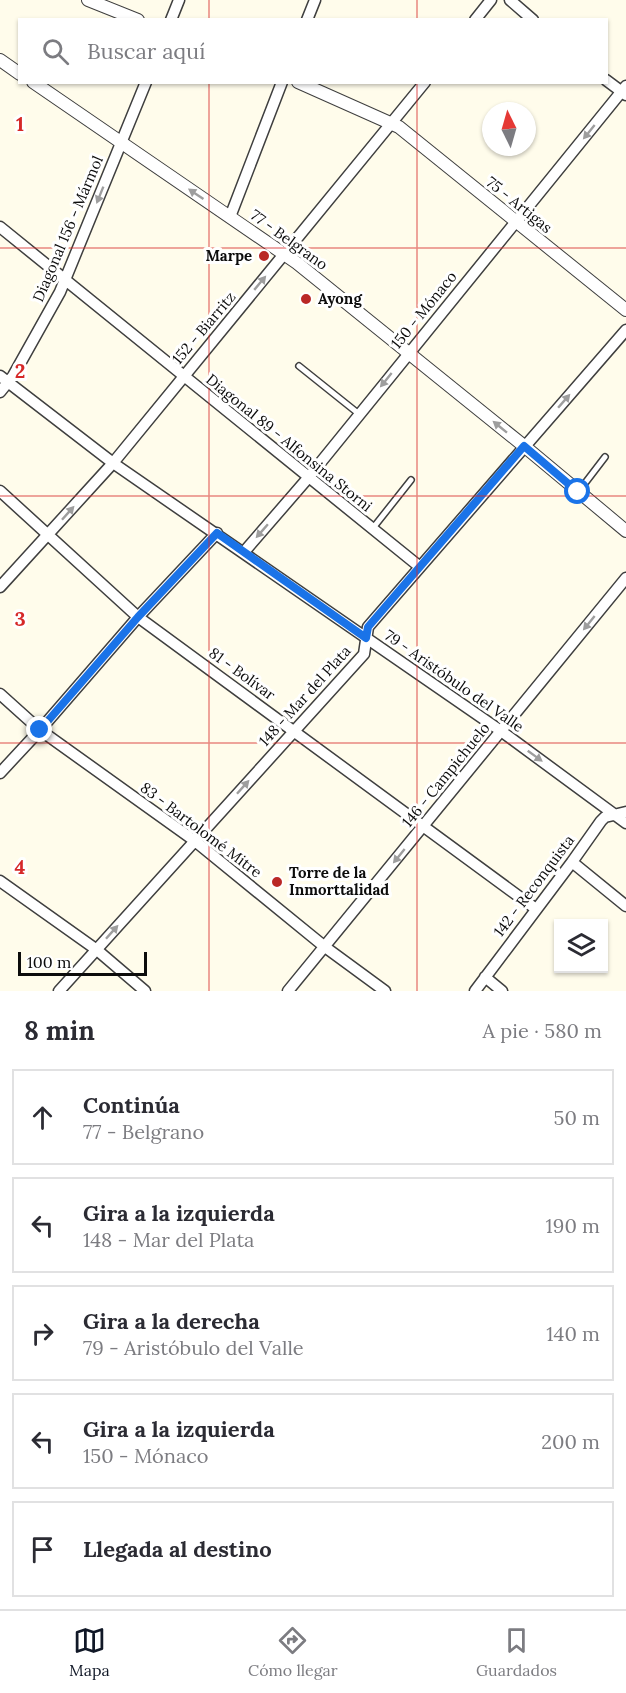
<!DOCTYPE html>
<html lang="es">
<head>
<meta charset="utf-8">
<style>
	:root { --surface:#fff; --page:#f7f7f7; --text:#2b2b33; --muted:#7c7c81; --line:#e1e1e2; --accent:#111827 }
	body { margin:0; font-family:Lora,serif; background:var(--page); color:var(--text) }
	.controls { position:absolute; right:18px; bottom:18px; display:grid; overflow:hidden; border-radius:0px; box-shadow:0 2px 4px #0004 }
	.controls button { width:54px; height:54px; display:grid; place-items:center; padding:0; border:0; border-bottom:2px solid var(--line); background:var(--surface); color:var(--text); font:30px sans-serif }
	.compass { position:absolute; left:482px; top:102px; width:54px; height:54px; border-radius:50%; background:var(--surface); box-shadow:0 2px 4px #0004; rotate:355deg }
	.scale { position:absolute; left:18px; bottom:15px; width:129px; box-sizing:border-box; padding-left:6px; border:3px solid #0c0c0c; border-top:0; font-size:16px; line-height:21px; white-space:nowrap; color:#0c0c0c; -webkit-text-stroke:4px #fff; paint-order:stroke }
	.stop { position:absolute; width:18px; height:18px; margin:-14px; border:4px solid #1a73e8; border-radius:50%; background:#fff }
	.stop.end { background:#1a73e8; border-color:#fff; box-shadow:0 2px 6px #0008 }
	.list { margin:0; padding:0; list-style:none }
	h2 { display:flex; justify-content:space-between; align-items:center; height:78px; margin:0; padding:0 24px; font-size:26px }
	h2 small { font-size:20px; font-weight:400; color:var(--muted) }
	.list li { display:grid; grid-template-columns:39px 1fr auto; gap:18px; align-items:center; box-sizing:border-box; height:96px; margin:0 12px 12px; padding:0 12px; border:2px solid var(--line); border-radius:0px }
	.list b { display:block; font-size:22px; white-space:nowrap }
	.list p { margin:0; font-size:20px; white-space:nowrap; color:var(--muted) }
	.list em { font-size:20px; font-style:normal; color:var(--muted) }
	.icon { flex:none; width:33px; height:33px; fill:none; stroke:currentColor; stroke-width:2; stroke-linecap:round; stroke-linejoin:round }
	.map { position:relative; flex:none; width:626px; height:991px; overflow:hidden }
	.search { position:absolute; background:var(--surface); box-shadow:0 2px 4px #0004; left:18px; right:18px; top:18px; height:66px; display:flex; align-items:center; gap:15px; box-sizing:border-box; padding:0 21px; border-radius:0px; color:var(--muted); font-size:22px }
	.sheet { height:618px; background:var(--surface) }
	nav { display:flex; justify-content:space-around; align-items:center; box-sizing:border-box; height:84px; border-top:2px solid var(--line); background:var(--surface); font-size:16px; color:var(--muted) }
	nav a { display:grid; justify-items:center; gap:3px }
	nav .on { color:var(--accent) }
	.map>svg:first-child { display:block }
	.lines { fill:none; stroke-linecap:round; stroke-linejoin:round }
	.service-casing { stroke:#3f3f3f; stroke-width:8 }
	.minor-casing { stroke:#3f3f3f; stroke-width:13 }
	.tertiary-casing { stroke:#3f3f3f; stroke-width:14 }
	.service { stroke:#fff; stroke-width:5 }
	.minor { stroke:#fff; stroke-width:10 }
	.tertiary { stroke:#fff; stroke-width:12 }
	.oneway { fill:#9e9e9e }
	.route { stroke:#1a73e8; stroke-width:8 }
	.grid { fill:none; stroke:#d62828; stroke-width:1.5; stroke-opacity:0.55 }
	.poi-dot { fill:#ba2826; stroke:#fff; stroke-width:2 }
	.labels { text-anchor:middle; stroke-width:6; stroke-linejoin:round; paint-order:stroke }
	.street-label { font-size:15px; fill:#0c0c0c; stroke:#fff }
	.poi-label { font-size:15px; font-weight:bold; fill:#0c0c0c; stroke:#fff; text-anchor:start }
	.grid-label { font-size:20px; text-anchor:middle; font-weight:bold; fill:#d62828; stroke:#fff; stroke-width:6; stroke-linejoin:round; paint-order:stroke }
</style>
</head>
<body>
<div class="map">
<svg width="626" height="991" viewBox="0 0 626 991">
	<rect width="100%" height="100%" fill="#fffceb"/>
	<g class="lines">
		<!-- service casing -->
		<g class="service-casing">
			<path id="service" d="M299 366 359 414
				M579 491 605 457
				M373 528 411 480"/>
		</g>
		<!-- minor casing -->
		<g class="minor-casing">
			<path id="minor" d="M510 0 533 20
				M171 20 179 0
				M307 20 315 0
				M475 20 491 0
				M606 80 626 95
				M230 217 282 82
				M0 227 420 567
				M0 376 113 463 501 731 626 823
				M0 392 13 376 60 292 146 82
				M0 491 138 617 536 909
				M244 552 308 478 626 86
				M0 587 113 463 425 82
				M0 694 40 730 195 841 325 947 385 991
				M0 773 40 730 138 617 217 533
				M572 862 626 906
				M0 881 97 950 145 991
				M485 977 502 991
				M59 991 364 654 368 627 626 330
				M288 991 626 578
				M475 991 572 862 601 821 605 817 626 812"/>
		</g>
		<!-- tertiary casing -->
		<g class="tertiary-casing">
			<path id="tertiary" d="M88 0 138 20
				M0 60 20 74
				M33 82 297 263 524 446 626 531
				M298 82 399 127 626 310"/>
		</g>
		<!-- service -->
		<use href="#service" class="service"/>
		<!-- minor -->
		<use href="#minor" class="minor"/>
		<!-- tertiary -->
		<use href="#tertiary" class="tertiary"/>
	</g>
	<!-- one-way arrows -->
	<defs><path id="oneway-solid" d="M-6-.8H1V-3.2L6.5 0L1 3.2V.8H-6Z" transform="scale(1.5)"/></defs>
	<g class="oneway">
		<use href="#oneway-solid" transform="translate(589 132) rotate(129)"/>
		<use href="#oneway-solid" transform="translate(196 194) rotate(-146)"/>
		<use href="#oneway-solid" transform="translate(100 195) rotate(112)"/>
		<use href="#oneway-solid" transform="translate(260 283) rotate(-50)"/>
		<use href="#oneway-solid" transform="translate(386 380) rotate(129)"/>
		<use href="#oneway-solid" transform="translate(564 401) rotate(-49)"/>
		<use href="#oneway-solid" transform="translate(500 427) rotate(-141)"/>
		<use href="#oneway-solid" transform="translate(68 513) rotate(-48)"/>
		<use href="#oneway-solid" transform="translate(262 531) rotate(131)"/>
		<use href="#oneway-solid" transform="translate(589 623) rotate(129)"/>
		<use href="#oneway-solid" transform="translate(535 756) rotate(36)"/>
		<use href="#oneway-solid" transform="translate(243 787) rotate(-48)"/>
		<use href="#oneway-solid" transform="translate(399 856) rotate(129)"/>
		<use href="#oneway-solid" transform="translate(112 932) rotate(-48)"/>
	</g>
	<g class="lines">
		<!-- route -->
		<path class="route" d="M40 730 138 617 217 533 366 638 368 627 524 446 578 492"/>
	</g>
	<!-- grid -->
	<path class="grid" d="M209 0V20M417 0V20M209 82V991M417 82V991M0 248H626M0 496H626M0 743H626"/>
	<!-- markers -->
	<g class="poi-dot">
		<circle cx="264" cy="256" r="6"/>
		<circle cx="306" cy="299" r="6"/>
		<circle cx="277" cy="882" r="6"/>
	</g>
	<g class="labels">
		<!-- street labels -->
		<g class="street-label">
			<text transform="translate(519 205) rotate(39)" y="5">75 - Artigas</text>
			<text transform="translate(68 229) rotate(-67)" y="5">Diagonal 156 - Mármol</text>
			<text transform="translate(289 240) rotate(36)" y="5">77 - Belgrano</text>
			<text transform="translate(424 310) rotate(-51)" y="5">150 - Mónaco</text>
			<text transform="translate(204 328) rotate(-50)" y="5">152 - Biarritz</text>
			<text transform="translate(289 443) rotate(39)" y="5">Diagonal 89 - Alfonsina Storni</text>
			<text transform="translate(242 674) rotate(36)" y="5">81 - Bolívar</text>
			<text transform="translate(454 681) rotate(35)" y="5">79 - Aristóbulo del Valle</text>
			<text transform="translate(305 696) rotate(-48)" y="5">148 - Mar del Plata</text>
			<text transform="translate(446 775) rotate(-51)" y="5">146 - Campichuelo</text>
			<text transform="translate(201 830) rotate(37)" y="5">83 - Bartolomé Mitre</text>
			<text transform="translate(534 886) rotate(-53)" y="5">142 - Reconquista</text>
		</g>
		<!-- poi labels -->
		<g class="poi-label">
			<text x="252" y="261" text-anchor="end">Marpe</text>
			<text x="318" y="304">Ayong</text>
			<text x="289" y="878">Torre de la<tspan x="289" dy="17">Inmorttalidad</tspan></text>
		</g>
	</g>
	<g class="grid-label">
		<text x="20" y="131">1</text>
		<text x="20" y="378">2</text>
		<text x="20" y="626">3</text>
		<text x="20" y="874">4</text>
	</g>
</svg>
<div class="controls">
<button><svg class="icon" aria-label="layers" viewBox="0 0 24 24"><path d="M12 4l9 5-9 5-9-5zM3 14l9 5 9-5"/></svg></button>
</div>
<svg class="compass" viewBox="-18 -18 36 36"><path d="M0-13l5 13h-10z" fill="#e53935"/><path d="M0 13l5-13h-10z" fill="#7c7c81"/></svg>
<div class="scale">100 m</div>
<div class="stop" style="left:578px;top:492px"></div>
<div class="stop end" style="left:40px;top:730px"></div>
<div class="search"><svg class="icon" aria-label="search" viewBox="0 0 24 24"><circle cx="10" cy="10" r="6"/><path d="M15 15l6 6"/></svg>Buscar aquí</div>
</div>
<section class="sheet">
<h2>8 min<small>A pie · 580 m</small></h2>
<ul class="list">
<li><svg class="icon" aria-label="ahead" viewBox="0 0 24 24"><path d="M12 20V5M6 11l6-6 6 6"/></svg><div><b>Continúa</b><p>77 - Belgrano</p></div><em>50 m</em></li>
<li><svg class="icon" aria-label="left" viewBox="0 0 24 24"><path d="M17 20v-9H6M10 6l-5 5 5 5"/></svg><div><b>Gira a la izquierda</b><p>148 - Mar del Plata</p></div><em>190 m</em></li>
<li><svg class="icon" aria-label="right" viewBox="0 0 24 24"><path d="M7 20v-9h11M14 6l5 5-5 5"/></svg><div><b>Gira a la derecha</b><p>79 - Aristóbulo del Valle</p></div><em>140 m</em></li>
<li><svg class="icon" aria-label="left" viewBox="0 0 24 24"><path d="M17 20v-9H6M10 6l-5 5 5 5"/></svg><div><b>Gira a la izquierda</b><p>150 - Mónaco</p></div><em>200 m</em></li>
<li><svg class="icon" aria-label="arrive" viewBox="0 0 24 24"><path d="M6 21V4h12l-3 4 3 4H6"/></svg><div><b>Llegada al destino</b></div></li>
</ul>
</section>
<nav>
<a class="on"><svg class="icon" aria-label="map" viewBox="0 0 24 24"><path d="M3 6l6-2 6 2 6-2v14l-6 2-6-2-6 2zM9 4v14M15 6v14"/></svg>Mapa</a>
<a><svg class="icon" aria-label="directions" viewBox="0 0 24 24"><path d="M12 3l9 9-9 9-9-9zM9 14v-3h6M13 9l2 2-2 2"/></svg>Cómo llegar</a>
<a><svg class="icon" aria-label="saved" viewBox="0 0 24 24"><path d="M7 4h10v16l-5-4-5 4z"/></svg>Guardados</a>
</nav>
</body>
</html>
